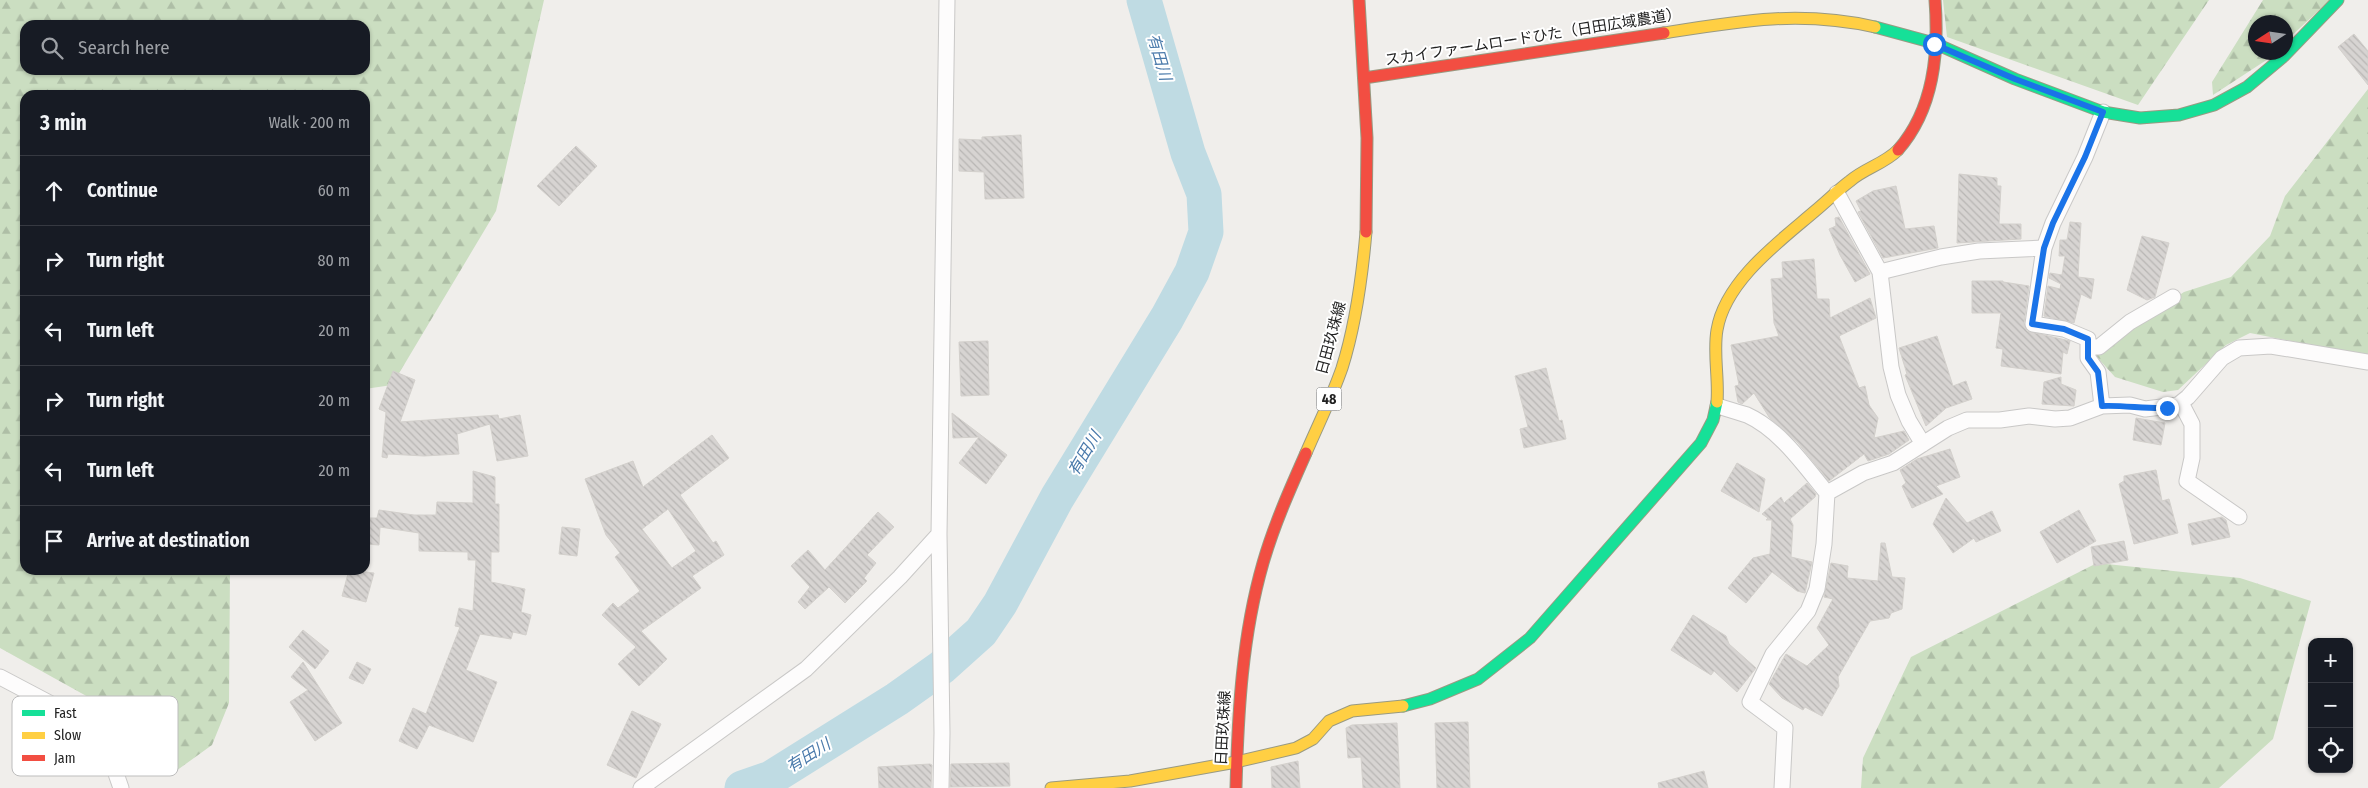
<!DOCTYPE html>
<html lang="en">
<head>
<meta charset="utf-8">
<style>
	:root { --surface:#171b24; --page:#20242c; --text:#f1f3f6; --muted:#9ea1a6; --line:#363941 }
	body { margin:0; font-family:"Fira Sans Condensed","Noto Sans JP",sans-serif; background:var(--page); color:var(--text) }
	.controls { position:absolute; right:15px; bottom:15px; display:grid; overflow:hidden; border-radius:10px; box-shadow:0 1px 4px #0004 }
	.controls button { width:45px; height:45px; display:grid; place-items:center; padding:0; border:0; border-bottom:1px solid var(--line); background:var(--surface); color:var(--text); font:25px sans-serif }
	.compass { position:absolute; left:2248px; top:15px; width:45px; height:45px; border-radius:50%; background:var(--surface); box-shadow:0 1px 4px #0004; rotate:258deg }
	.stop { position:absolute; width:15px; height:15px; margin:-11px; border:4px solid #1a73e8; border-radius:50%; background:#fff }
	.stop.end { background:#1a73e8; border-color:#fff; box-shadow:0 1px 5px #0008 }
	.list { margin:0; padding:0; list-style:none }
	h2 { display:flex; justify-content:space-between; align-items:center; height:65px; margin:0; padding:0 20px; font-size:21px }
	h2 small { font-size:16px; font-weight:400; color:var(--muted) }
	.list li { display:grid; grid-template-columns:32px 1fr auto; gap:15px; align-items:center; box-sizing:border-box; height:70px; padding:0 20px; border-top:1px solid var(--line) }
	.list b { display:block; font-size:19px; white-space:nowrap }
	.list em { font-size:16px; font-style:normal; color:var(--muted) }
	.icon { flex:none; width:28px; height:28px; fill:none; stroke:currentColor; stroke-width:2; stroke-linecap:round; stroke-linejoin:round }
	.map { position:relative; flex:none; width:2368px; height:788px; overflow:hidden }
	.search { position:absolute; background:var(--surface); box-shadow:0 1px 4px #0004; left:20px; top:20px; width:350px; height:55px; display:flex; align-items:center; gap:12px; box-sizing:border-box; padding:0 18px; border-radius:15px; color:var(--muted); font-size:19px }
	.panel { position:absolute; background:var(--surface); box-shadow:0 1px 4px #0004; left:20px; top:90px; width:350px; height:485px; border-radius:15px }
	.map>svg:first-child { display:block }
	.forest { fill:url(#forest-firs); fill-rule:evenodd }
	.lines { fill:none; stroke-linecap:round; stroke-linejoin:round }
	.river { stroke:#bfdbe3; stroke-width:35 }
	.building { fill:url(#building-back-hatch); stroke:#d3d0cc; fill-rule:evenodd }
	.street-casing { stroke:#c9c8c7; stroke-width:17 }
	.fast-casing { stroke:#999a82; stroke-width:13 }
	.slow-casing { stroke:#999a82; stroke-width:13 }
	.jam-casing { stroke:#999a82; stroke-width:13 }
	.street { stroke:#fdfcfc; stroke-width:15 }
	.fast { stroke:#16e098; stroke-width:11 }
	.slow { stroke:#ffcf43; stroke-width:11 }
	.jam { stroke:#f24e42; stroke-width:11 }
	.route { stroke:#1a73e8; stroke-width:6 }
	.labels { text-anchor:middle; stroke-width:4; stroke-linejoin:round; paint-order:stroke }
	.shield { fill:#fff; stroke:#646464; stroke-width:1 }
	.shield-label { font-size:14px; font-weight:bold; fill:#222 }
	.street-label { font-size:15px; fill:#222; stroke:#fff }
	.water-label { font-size:16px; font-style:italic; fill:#4a7aab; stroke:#fff }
	.key { fill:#fff; stroke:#bdbdbd; stroke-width:1 }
	.key-label { font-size:14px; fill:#222 }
</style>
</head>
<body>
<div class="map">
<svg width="2368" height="788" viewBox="0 0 2368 788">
	<defs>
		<pattern id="forest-firs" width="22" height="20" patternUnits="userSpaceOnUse" patternTransform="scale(1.25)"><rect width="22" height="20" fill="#cbdec1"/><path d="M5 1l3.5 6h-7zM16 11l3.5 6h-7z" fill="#aebea6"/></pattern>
		<pattern id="building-back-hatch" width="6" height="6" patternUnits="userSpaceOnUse" patternTransform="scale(1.25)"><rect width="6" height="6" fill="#d7d4d2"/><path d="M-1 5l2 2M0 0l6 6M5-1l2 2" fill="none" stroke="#b8b6b4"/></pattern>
	</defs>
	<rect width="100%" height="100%" fill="#f0eeeb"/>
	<!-- forest -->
	<path class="forest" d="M0 0H544L496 211 392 385 365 389V95H25V570H230L229 703 212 745 169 776 99 703 0 648ZM25 25H365V70H25Z
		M1943 0H2209L2138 105 1947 37Z
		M2263 0H2330L2286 41V22H2256V52L2274 53 2265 61 2213 95 2212 82Z
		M2368 89V356L2250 333 2226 345 2178 390 2163 392 2115 377 2096 356 2134 326 2184 292 2231 277 2270 236 2285 196Z
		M2097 563 2240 578 2311 601 2273 739 2219 788H1861L1863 758 1911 657Z"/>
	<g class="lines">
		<!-- river -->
		<path class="river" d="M742 788 771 778 897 699 942 667 981 632 1000 604 1057 498 1167 318 1192 272 1206 232 1204 194 1188 153 1144 0"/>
	</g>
	<!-- building -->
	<path class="building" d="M2354 34 2368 51V85L2338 47Z
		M1021 135 1024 198 985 199 984 172 959 171V139L982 140V137Z
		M576 146 597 166 559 206 537 186Z
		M1959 174 1997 178V186H2001L1999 224H2021V239L1957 243Z
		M1896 186 1905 229 1934 226 1938 248 1883 258 1858 212 1861 211 1856 201 1873 191Z
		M1839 217 1870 274 1855 282 1840 255 1829 229 1836 226 1835 218Z
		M2070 222 2081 223 2078 277 2094 279 2091 299 2081 294 2074 323 2044 316 2048 286 2060 289 2061 284 2049 278 2050 273 2062 275 2065 256H2059L2060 240H2067Z
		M2142 236 2169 243 2155 297 2147 300 2127 290Z
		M1814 259 1817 299H1829L1830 318 1870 298 1876 318 1839 336 1859 388 1865 386 1869 405 1878 418 1874 438 1904 431 1909 440 1889 454 1868 461 1864 454 1829 481 1798 443 1769 417 1754 393 1742 404 1738 402 1735 386 1739 385 1731 345 1779 336 1774 323 1771 279 1783 278 1782 262Z
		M1972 281H2003V282L2029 286 2024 323 2027 331 2070 341 2067 354 2063 352 2061 374 2001 366 2003 349 1996 348 2001 313H1972Z
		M1937 336 1953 386 1966 381 1972 399 1946 408 1926 426 1905 375 1907 374 1899 348Z
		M988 341 989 395 961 396 959 342Z
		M1546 368 1559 421 1562 420 1566 439 1524 448 1520 429 1528 427 1515 376Z
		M393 371 415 380 400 422 498 415 499 419 520 415 528 456 497 461 490 424 457 434 459 454 424 456 388 454 387 458 382 457 386 412 379 409Z
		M2061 377V384L2076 390 2074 406 2042 404 2044 382Z
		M952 413 1007 455 986 484 959 463 979 437 953 438Z
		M2136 418 2165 423 2161 445 2133 440Z
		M712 435 729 458 680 495 713 543 716 541 724 555 692 576 701 588 641 631 667 659 639 686 618 664 636 647 602 615 613 603 618 608 640 591 615 557 620 553 606 535 585 479 633 461 643 487ZM668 509 696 551 672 568 642 529Z
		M1950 449 1960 477 1936 486 1943 494 1912 508 1902 486 1906 483 1900 470 1917 459Z
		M1737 463 1765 479 1759 512 1721 491Z
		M2156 470 2162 501 2169 499 2178 533 2134 544 2119 484 2124 481V476Z
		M473 471 495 477V504H499V552H491V582L525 589 521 612 531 615 526 635 513 632 511 639 480 634 466 670 497 682 473 742 429 725 417 749 399 741 413 708 426 714 460 627 455 626 459 608 473 611 476 560H468V552L419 551V533L380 527 379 545 365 544V518H377L379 510 414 515H436L437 502 473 503Z
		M1807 483 1816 494 1815 497 1790 519 1793 525 1791 557 1812 562 1805 593 1797 591 1772 572 1746 603 1728 588 1753 558 1770 554 1772 520H1766L1768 518 1762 514 1781 497 1784 503Z
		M1946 498 1967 523 1992 511 2001 531 1976 542 1974 538 1953 553 1933 524Z
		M2079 510 2096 541 2057 563 2040 532Z
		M878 512 894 527 867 555 876 563 864 578 867 581 845 603 829 587 805 609 798 602 810 587 791 566 808 550 825 570Z
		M2222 517 2226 520 2230 537 2192 545 2188 524Z
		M562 527 580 529 577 556 559 554Z
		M2124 541 2128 560 2094 566 2091 547Z
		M1881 543H1885L1892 577 1905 578 1902 609 1891 613 1889 618 1870 621 1838 677 1839 686 1822 716 1805 707 1803 710 1782 698 1769 684 1786 654 1807 666 1829 645 1817 628 1833 599 1824 597 1831 563 1848 566 1847 578 1878 581Z
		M349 570 374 573 366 602 342 596Z
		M1693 615 1726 636 1729 644 1756 668 1737 692 1714 671 1711 675 1671 650Z
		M303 630 329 651 315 669 289 647Z
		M303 662 342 723 315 741 290 702 308 690 291 677Z
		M357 662 371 669 363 684 349 678Z
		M632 711 661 724 636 778 607 765Z
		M1468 722 1470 788H1437L1435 723Z
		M1397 723 1400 788H1363L1361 757 1348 758 1346 728 1352 725Z
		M1298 761 1300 788H1272L1271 767Z
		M1009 763 1010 786 950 787 951 764Z
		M930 764 932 765 931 788H879L878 767Z
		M1704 771 1708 788H1659L1658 783Z"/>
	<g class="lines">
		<!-- street casing -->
		<g class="street-casing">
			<path id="street" d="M1837 193 1880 272 1891 367 1898 395 1909 421 1923 444
				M1880 272 1941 257 1979 251 2044 248
				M2088 347H2099L2130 322 2173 297
				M2181 403 2192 424V458L2187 481 2239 517
				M1718 406C1727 409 1737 412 1747 415 1780 430 1804 465 1827 493L1824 544 1817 589 1808 611 1773 654 1750 702 1785 728 1782 788
				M2102 406 2098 372 2088 358V339L2064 329 2033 324 2044 248 2053 223 2085 157 2103 112
				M1827 493 1863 473 1893 463 1948 428 1967 420H2000L2029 416 2055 419 2070 418 2102 406 2130 405 2145 409 2178 405 2188 397 2222 358 2239 348 2271 346 2368 362
				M0 677 74 716 87 726 112 762 121 788
				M641 788 806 669 900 577 939 534
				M941 788 942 733 939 534 947 0"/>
		</g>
		<!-- fast casing -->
		<g class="fast-casing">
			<path id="fast" d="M1875 27 1934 43 2015 79 2103 112 2140 118 2179 115 2214 105 2247 87 2284 56 2338 0
				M1403 706 1430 699 1478 679 1530 638 1701 443 1713 420 1717 402"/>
		</g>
		<!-- slow casing -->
		<g class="slow-casing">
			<path id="slow" d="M1664 33C1738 21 1800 10 1875 27
				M1717 402C1719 378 1713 353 1717 330 1725 281 1780 241 1815 211 1827 201 1838 190 1850 181 1865 168 1884 164 1898 150
				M1306 453C1318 425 1332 397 1342 368 1356 324 1362 278 1366 232
				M1051 788 1130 781 1236 762 1296 748 1313 739 1329 721 1352 711 1403 706"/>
		</g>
		<!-- jam casing -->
		<g class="jam-casing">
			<path id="jam" d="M1359 0 1367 138 1366 232
				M1364 78 1664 33
				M1898 150C1934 109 1939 53 1935 0
				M1236 788C1238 712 1242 636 1263 563 1274 525 1290 489 1306 453"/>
		</g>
		<!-- street -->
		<use href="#street" class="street"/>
		<!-- fast -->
		<use href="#fast" class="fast"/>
		<!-- slow -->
		<use href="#slow" class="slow"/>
		<!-- jam -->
		<use href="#jam" class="jam"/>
	</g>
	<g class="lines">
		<!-- route -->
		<path class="route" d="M1934 44 2015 79 2103 112 2085 157 2053 223 2044 248 2032 324 2064 329 2088 339V358L2098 372 2102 406C2124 405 2145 409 2167 408"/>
	</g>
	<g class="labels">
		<!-- shield labels -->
		<rect class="shield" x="1316.5" y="387.5" width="25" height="23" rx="4"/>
		<g class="shield-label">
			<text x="1329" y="404">48</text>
		</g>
		<!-- street labels -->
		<g class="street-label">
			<text transform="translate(1533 37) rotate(-9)" y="5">スカイファームロードひた（日田広域農道）</text>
			<text transform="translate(1331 338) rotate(-75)" y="5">日田玖珠線</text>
			<text transform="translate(1223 728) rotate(-87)" y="5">日田玖珠線</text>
		</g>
		<!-- water labels -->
		<g class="water-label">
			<text transform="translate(1160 57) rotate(74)" y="6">有田川</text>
			<text transform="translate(1084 453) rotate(-59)" y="6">有田川</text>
			<text transform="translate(808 755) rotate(-32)" y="6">有田川</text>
		</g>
	</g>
	<!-- legend -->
	<rect x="12" y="696" width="166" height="80" rx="8" class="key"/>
	<rect x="22" y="710" width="23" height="6" fill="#16e098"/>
	<rect x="22" y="732" width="23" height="7" fill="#ffcf43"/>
	<rect x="22" y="755" width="23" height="6" fill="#f24e42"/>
	<g class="key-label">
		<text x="54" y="718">Fast</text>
		<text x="54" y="740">Slow</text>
		<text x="54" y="763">Jam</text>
	</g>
</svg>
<div class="controls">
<button>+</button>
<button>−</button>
<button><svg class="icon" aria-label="locate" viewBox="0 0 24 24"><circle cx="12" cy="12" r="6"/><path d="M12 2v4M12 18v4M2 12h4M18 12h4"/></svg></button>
</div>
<svg class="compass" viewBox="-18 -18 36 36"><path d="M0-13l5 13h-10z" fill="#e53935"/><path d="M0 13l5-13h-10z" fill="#9ea1a6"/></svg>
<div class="stop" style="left:1934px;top:44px"></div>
<div class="stop end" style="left:2167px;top:408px"></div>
<div class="search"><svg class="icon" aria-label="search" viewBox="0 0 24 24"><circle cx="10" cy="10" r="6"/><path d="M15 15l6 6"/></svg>Search here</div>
<section class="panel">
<h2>3 min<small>Walk · 200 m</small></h2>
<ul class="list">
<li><svg class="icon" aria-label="ahead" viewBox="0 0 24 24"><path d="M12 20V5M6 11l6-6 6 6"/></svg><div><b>Continue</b></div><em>60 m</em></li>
<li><svg class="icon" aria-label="right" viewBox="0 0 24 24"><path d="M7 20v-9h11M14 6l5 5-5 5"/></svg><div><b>Turn right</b></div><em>80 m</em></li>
<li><svg class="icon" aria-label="left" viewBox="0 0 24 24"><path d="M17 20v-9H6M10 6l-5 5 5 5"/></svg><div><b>Turn left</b></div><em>20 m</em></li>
<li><svg class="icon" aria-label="right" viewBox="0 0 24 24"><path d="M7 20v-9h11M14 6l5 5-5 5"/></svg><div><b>Turn right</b></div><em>20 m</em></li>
<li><svg class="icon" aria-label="left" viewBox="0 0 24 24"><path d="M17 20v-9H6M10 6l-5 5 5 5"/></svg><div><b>Turn left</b></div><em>20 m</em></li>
<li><svg class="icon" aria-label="arrive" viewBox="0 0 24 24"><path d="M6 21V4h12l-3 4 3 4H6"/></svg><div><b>Arrive at destination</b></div></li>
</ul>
</section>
</div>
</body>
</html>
